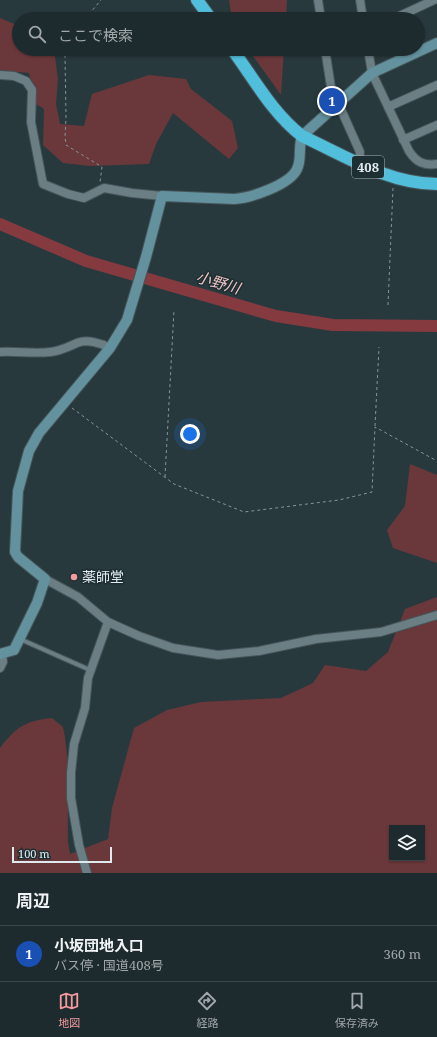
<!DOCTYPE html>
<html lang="ja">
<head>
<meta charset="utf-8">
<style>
	:root { --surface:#1e2b2e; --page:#263336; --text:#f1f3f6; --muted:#a1a7aa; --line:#3c474a; --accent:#f59b9f }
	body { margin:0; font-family:"Noto Serif","Noto Sans JP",serif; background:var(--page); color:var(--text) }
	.controls { position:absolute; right:12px; bottom:12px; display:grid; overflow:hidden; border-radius:0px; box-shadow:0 1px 3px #0004 }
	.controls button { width:36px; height:36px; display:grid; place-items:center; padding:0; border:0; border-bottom:1px solid var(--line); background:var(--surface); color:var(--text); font:20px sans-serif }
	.scale { position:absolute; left:12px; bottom:10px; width:100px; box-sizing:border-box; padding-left:4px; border:2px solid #e0eaee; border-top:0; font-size:11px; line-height:14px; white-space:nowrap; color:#e0eaee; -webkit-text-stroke:3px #1e2f34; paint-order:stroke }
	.you { position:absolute; left:190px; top:434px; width:14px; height:14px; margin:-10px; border:3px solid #fff; border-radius:50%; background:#1a73e8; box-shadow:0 0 0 6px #1a73e833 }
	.badge { display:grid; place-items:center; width:26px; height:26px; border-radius:50%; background:var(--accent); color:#fff; font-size:13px; font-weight:700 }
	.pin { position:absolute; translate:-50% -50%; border:2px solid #fff; box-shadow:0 1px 4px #0006 }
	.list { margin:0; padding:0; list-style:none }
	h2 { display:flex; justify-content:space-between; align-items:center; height:52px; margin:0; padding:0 16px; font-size:17px }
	h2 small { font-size:13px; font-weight:400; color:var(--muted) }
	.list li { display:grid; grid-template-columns:26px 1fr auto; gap:12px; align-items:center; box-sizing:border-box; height:56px; padding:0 16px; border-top:1px solid var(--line) }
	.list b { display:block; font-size:15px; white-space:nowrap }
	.list p { margin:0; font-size:13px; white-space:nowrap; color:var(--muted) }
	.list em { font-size:13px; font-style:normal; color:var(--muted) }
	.icon { flex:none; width:22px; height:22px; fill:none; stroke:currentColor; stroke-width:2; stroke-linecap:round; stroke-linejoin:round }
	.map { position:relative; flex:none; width:437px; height:873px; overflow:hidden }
	.search { position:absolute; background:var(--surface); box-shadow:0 1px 3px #0004; left:12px; right:12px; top:12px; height:44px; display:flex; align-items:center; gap:10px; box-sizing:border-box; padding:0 14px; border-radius:22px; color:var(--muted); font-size:15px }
	.sheet { height:108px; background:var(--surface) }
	nav { display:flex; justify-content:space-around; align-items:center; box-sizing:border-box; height:56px; border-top:1px solid var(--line); background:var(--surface); font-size:11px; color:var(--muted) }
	nav a { display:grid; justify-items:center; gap:2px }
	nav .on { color:var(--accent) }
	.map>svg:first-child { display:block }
	.green { fill:#6a383b; fill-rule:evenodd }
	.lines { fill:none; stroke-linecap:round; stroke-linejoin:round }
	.river { stroke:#853a40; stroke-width:12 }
	.lane-casing { stroke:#455559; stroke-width:6 }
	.street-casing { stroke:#455559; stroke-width:10 }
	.secondary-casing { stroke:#455559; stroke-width:12 }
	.highway-casing { stroke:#455559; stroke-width:14 }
	.path { stroke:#879599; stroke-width:1; stroke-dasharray:3 3; stroke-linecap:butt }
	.lane { stroke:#6b7e84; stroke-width:4 }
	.street { stroke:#6b7e84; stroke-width:8 }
	.secondary { stroke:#63919e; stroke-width:10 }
	.highway { stroke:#51bedb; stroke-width:12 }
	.poi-dot { fill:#f59b9f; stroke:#1e2f34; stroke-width:1.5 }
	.labels { text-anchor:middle; stroke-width:3; stroke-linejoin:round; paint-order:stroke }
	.shield { fill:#1e2f34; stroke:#a6b2b6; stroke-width:1 }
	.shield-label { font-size:13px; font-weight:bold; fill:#e0eaee }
	.poi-label { font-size:14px; fill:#e0eaee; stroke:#1e2f34; text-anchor:start }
	.water-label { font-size:15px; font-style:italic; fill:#f2c4c4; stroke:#1e2f34 }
</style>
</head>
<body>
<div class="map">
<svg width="437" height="873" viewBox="0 0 437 873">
	<rect width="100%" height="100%" fill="#28393e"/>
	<!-- green -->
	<path class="green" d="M229 0H287L286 19H232Z
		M0 18 19 26V49H54L58 79 56 104 60 124 84 126 92 94 149 75 186 79 191 89 232 121 238 148 229 159 173 113 156 144 149 164 90 166 63 163 43 145 44 109 36 104 29 73 0 70Z
		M248 49H284L281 95Z
		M410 464 437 475V563L393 548 387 530 405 506Z
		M437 597V873H0V748C16 727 25 721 52 718L63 727C71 764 67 804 68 842L70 854 108 839 112 808 134 728 167 710 201 702 281 698 313 683 325 665 366 671 388 652 405 609ZM392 828H422V858H392Z"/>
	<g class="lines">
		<!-- river -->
		<path class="river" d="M0 224 86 261 276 316 333 325 437 326"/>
		<!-- lane casing -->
		<g class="lane-casing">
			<path id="lane" d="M20 639 90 670"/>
		</g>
		<!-- street casing -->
		<g class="street-casing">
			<path id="street" d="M318 0 321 19
				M360 0 363 19
				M393 19 434 0
				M325 49 331 87 360 152 359 163
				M368 49 372 73 409 151C416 162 424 166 437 164
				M0 75 14 76 26 81 32 90 31 122 43 184 68 194 84 198 104 188 132 193 162 196
				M388 107 437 85
				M403 140 437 125
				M0 352C17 351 34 354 50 352 61 351 68 347 77 343 87 339 101 343 110 348
				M45 579 78 597 108 622 139 636 173 648 218 655 259 651 316 639 381 632 437 615
				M0 668 3 662 2 654
				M87 873 79 845 71 798V773L74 744 85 708 88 678 108 622"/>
		</g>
		<!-- secondary casing -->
		<g class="secondary-casing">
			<path id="secondary" d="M0 654 14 650 37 603 45 579 18 557 15 552 18 491 29 451 39 433 110 348 127 320 146 257 162 196 234 199C250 198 290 185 297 169 302 160 298 147 302 136L372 73 437 43"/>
		</g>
		<!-- highway casing -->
		<g class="highway-casing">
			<path id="highway" d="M197 0 211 19
				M232 49C254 79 273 114 302 136 345 156 389 184 437 184"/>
		</g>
		<!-- path -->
		<path class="path" d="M85 19 101 0
			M66 49 65 55 66 118 65 137 66 145 102 167 100 182
			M388 305 393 188
			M72 408 174 484 244 512 339 500 372 492 375 427 437 461
			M375 426 379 347
			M165 477 174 310"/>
		<!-- lane -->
		<use href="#lane" class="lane"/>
		<!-- street -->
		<use href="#street" class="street"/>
		<!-- secondary -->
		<use href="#secondary" class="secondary"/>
		<!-- highway -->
		<use href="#highway" class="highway"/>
	</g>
	<!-- markers -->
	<circle class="poi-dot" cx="74" cy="577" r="4"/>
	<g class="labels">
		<!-- shield labels -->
		<rect class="shield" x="352" y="156" width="32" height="22" rx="3"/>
		<g class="shield-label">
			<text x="368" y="172">408</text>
		</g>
		<!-- poi labels -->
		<g class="poi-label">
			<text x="82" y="582">薬師堂</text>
		</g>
		<!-- water labels -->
		<g class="water-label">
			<text transform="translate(218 283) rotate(16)" y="5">小野川</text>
		</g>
	</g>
</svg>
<div class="controls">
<button><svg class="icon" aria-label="layers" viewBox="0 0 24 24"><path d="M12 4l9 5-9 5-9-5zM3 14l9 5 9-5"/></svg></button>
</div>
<div class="scale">100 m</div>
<div class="you"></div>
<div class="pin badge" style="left:332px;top:101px;background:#1a4fb4">1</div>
<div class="search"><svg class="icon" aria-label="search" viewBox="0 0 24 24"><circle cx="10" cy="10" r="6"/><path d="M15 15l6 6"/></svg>ここで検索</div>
</div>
<section class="sheet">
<h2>周辺<small></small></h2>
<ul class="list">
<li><span class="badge" style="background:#1a4fb4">1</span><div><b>小坂団地入口</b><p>バス停 · 国道408号</p></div><em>360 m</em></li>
</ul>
</section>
<nav>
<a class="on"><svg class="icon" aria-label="map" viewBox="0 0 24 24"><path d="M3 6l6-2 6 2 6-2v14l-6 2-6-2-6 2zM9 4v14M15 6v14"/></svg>地図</a>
<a><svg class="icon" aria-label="directions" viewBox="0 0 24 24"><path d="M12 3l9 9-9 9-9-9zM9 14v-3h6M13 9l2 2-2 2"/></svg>経路</a>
<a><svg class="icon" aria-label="saved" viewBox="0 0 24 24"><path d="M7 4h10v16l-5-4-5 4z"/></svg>保存済み</a>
</nav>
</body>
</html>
